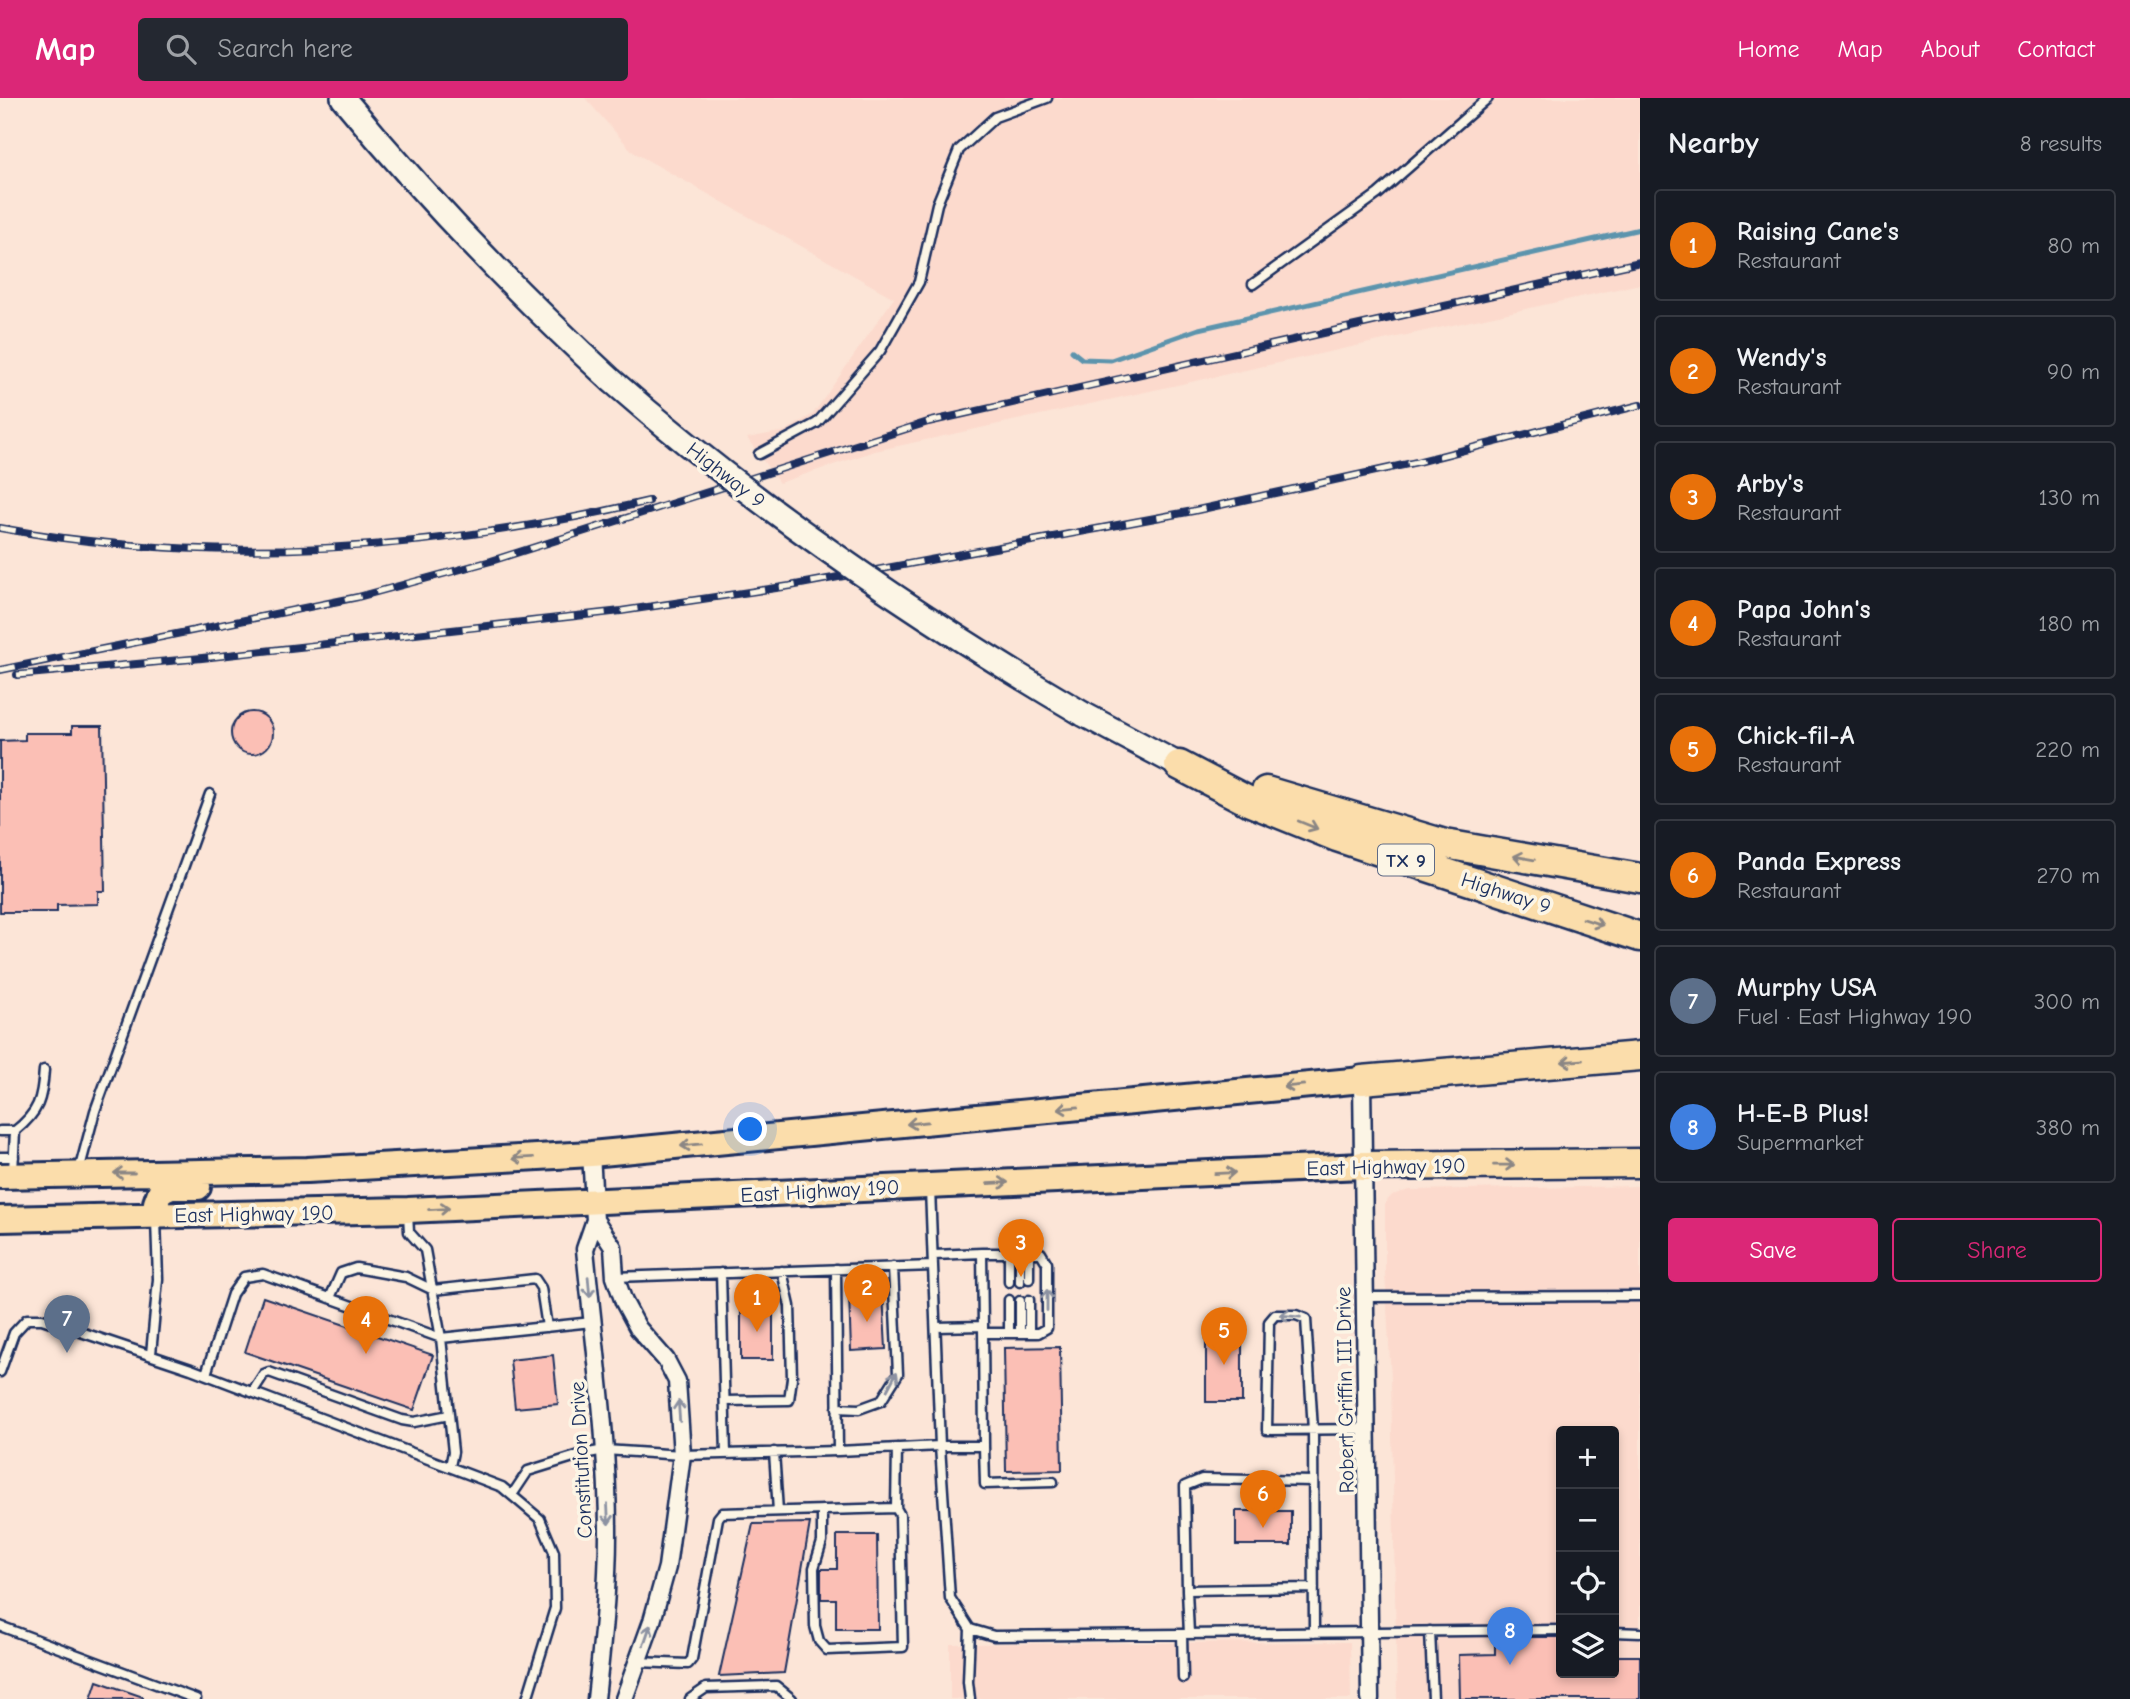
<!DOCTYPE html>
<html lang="en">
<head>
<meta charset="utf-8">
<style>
	:root { --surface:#171b24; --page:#242831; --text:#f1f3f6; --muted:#9ea1a6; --line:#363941; --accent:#db2777 }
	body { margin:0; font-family:"Comic Neue",sans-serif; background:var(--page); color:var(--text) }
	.controls { position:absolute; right:21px; bottom:21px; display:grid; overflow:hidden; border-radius:7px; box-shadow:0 4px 10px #0003 }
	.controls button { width:63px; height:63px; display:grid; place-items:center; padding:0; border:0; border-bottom:2px solid var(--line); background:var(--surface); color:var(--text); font:35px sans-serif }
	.you { position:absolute; left:751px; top:1032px; width:24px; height:24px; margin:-18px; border:5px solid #fff; border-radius:50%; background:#1a73e8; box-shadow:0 0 0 10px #1a73e833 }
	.badge { display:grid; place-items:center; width:46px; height:46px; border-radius:50%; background:var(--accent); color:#fff; font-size:23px; font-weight:700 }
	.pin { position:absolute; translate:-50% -58px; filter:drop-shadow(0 2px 4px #0008) }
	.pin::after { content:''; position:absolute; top:37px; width:24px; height:21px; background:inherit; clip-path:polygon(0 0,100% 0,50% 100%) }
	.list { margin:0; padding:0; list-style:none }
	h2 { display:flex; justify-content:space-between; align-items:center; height:91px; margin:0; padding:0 28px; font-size:30px }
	h2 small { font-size:23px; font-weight:400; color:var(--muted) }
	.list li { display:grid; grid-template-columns:46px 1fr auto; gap:21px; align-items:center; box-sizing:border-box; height:112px; margin:0 14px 14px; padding:0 14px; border:2px solid var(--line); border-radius:7px }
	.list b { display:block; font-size:26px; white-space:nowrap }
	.list p { margin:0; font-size:23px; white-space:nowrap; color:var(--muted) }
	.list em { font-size:23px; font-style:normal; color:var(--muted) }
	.actions { display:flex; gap:14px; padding:21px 28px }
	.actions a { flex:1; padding:16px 0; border:2px solid var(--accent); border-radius:7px; text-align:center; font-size:24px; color:var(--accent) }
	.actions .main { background:var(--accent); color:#fff }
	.icon { flex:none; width:38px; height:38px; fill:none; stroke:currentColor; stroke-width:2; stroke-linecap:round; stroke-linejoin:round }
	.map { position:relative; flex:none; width:1640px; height:1601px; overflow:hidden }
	header { display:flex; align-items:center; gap:42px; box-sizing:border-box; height:98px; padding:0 35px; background:var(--accent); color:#fff }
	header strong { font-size:33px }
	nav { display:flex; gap:38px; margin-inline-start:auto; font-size:24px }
	.search { width:490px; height:63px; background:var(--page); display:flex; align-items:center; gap:18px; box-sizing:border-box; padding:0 24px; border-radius:7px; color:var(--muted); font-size:26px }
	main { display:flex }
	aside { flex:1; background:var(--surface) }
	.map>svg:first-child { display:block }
	.built { fill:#fcdacd; fill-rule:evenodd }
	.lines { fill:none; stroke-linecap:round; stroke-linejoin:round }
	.stream { stroke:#5c94ad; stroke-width:5 }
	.building { fill:#fbbfb5; stroke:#1b2f5e; stroke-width:2 }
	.lane-casing { stroke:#1b2f5e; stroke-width:13 }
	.street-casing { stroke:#1b2f5e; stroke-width:21 }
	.secondary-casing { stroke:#1b2f5e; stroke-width:28 }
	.primary-casing { stroke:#1b2f5e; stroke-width:30 }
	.highway-casing { stroke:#1b2f5e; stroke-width:33 }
	.lane { stroke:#fcf5e5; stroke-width:8 }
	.street { stroke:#fcf5e5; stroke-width:16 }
	.secondary { stroke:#fcf5e5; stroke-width:23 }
	.primary { stroke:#fbddab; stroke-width:24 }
	.highway { stroke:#fbddab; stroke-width:28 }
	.rail-casing { stroke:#1b2f5e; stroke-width:8 }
	.rail { stroke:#fcf5e5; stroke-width:5; stroke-dasharray:16; stroke-linecap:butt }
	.secondary-bridge-casing { stroke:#1b2f5e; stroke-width:28; stroke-linecap:butt }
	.secondary-bridge { stroke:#fcf5e5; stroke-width:23 }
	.oneway { stroke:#8b8684 }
	.oneway2 { stroke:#8c92a2 }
	.labels { text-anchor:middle; stroke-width:7; stroke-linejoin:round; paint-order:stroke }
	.shield { fill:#fcf5e5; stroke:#5e6a86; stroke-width:2 }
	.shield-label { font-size:19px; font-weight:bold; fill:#1b2f5e }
	.street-label { font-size:21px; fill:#1b2f5e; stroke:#fcf5e5 }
</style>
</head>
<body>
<header>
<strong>Map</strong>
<div class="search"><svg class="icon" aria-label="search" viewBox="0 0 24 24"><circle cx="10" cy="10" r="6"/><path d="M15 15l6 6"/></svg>Search here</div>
<nav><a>Home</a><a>Map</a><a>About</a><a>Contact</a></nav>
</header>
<main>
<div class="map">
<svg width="1640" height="1601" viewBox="0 0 1640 1601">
	<rect width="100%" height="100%" fill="#fce5d7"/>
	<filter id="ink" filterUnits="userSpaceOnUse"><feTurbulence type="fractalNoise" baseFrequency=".0143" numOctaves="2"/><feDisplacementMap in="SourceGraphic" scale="14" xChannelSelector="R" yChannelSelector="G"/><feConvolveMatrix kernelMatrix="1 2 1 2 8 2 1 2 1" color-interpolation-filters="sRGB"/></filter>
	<g filter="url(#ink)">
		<!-- built -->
		<path class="built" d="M585 0H1640V186L875 353 779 385 747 340 785 333 813 316 894 200 633 54Z
			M1640 1088V1601H1397L1391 1281 1385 1175V1105L1392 1097 1409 1092ZM1561 1333H1614V1575H1561Z
			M1350 1544 1351 1601H950V1546Z"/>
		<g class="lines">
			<!-- stream -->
			<path class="stream" d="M1072 253 1082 261 1111 262 1199 231 1640 131"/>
		</g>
		<!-- building -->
		<path class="building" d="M231 635a21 21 0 1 1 42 0a21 21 0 1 1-42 0Z
			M72 628H102L105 793H98V806L57 807V814H0V643L25 642V635H72Z
			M883 1195 886 1251 851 1253 849 1196Z
			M263 1199 433 1257 414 1312 245 1254Z
			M741 1206H773V1262H741Z
			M1206 1231H1242V1304H1206Z
			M1060 1249 1062 1372 1006 1373 1004 1250Z
			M553 1257 558 1306 515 1310 510 1262Z
			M1236 1413H1291V1447H1236Z
			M810 1425 784 1575 719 1578 753 1426Z
			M837 1437H877L878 1531H836V1501H821V1471H837Z
			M1495 1539H1561V1575H1614V1558H1640V1601H1460L1459 1557 1495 1556Z
			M97 1583 143 1599V1601H91Z"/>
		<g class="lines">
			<!-- lane casing -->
			<g class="lane-casing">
				<path id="lane" d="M1253 186 1378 96 1488 0
					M759 356 817 325 880 253 919 184 937 106 959 52 995 19 1047 0
					M0 1033H15
					M0 1059H14
					M79 1073 95 1013 210 696
					M13 1074 15 1033C39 1014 42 1001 44 972
					M408 1116 409 1134 425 1152 441 1240 592 1224
					M1020 1154V1184
					M982 1155H1041L1047 1165V1230L1038 1235H983
					M1009 1155V1184
					M1029 1155V1181
					M934 1157 982 1155 983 1228
					M836 1171 838 1353
					M721 1175 726 1356
					M615 1179 933 1168
					M1364 1199 1640 1198
					M330 1200 341 1175 356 1170 406 1179 433 1192 535 1181 541 1190 547 1229
					M1029 1202V1235
					M936 1229 983 1228 984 1348
					M1009 1235V1202
					M1020 1235V1203
					M151 1256 158 1181 156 1121
					M0 1274 14 1235 27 1221H42L191 1271 502 1389 540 1421 554 1454 555 1510 527 1601
					M206 1276 232 1196 244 1179 263 1176 441 1240 453 1354 450 1368
					M253 1293 264 1276 269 1274 402 1322 414 1324 449 1317
					M725 1303 789 1302 792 1280 790 1208 782 1173
					M837 1310 859 1311 881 1303 898 1276 893 1169
					M774 1354 778 1413
					M512 1397 528 1373 583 1356 605 1352 682 1357 838 1353 940 1348 930 1091
					M896 1410 897 1350
					M1187 1492 1185 1388 1202 1381 1313 1383
					M0 1528 196 1601
					M970 1531 994 1538 1561 1532
					M1430 1533 1433 1601
					M1614 1534 1640 1535
					M1314 1535 1313 1332 1306 1221 1296 1217H1275L1269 1224 1267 1332 1367 1331
					M1182 1536 1183 1580
					M1189 1536 1187 1492 1314 1490
					M638 1564 688 1566 692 1561 718 1420 722 1415 896 1410 900 1417 903 1549 827 1552 819 1543 815 1528 814 1470 822 1444V1412
					M690 1601 706 1590 776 1588 792 1601
					M970 1601 968 1584 970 1531 950 1500 940 1348H984L985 1386 1053 1384"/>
			</g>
			<!-- street casing -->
			<g class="street-casing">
				<path id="street" d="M1362 982 1370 1601
					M591 1056 595 1122 585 1151C594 1245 608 1340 608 1435 608 1490 602 1546 596 1601
					M595 1122 613 1149 615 1179 624 1204 638 1230 666 1262 677 1283 682 1357 667 1469 652 1523 624 1601"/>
			</g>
			<!-- secondary casing -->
			<g class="secondary-casing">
				<path id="secondary" d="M343 0C425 100 515 193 611 282
					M1083 616 1179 667"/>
			</g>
			<!-- primary casing -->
			<g class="primary-casing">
				<path id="primary" d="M0 1078 307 1072 591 1056 1362 982
					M155 1118 156 1105 160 1094 171 1089H198
					M0 1121 408 1112 1362 1068"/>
			</g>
			<!-- highway casing -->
			<g class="highway-casing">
				<path id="highway" d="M1179 667 1248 703 1337 739 1640 839
					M1266 693 1445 746 1640 780
					M1362 982 1640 958
					M1362 1068 1640 1065"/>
			</g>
			<!-- lane -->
			<use href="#lane" class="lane"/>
			<!-- street -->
			<use href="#street" class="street"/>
			<!-- secondary -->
			<use href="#secondary" class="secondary"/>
			<!-- primary -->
			<use href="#primary" class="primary"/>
			<!-- highway -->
			<use href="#highway" class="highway"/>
			<!-- rail casing -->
			<g class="rail-casing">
				<path id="rail" d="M0 430C214 469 438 453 649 403
					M0 572 358 499 491 463 928 324 1640 164
					M17 577 202 560 621 513 790 488 1193 413 1417 364 1640 307"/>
			</g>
			<!-- rail -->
			<use href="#rail" class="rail"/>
			<!-- secondary-bridge casing -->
			<g class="secondary-bridge-casing">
				<path id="secondary-bridge" d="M611 282C757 410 916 518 1083 616"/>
			</g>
			<!-- secondary-bridge -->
			<use href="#secondary-bridge" class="secondary-bridge"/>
		</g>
		<!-- one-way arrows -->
		<defs><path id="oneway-shaft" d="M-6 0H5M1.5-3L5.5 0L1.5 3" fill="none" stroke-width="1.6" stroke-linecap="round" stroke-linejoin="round" transform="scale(1.75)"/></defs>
		<g class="oneway">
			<use href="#oneway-shaft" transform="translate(1308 727) rotate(22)"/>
			<use href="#oneway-shaft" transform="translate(1524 760) rotate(-170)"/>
			<use href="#oneway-shaft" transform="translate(1593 824) rotate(18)"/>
			<use href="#oneway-shaft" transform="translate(1572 963) rotate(175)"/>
			<use href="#oneway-shaft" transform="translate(1294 988) rotate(174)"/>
			<use href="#oneway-shaft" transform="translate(1068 1010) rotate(174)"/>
			<use href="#oneway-shaft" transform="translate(917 1025) rotate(174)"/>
			<use href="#oneway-shaft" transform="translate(691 1047) rotate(174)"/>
			<use href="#oneway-shaft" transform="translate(523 1060) rotate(177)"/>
			<use href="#oneway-shaft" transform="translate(1504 1067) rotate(-1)"/>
			<use href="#oneway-shaft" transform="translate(124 1075) rotate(180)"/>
			<use href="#oneway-shaft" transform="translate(1225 1075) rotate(-3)"/>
			<use href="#oneway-shaft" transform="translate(998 1085) rotate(-3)"/>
			<use href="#oneway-shaft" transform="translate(439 1111) rotate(-3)"/>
		</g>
		<g class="oneway2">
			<use href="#oneway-shaft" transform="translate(589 1189) rotate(85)"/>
			<use href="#oneway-shaft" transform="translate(1047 1202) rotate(-90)"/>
			<use href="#oneway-shaft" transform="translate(1290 1218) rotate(-174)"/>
			<use href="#oneway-shaft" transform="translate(892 1283) rotate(-62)"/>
			<use href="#oneway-shaft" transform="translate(679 1313) rotate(-94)"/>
			<use href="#oneway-shaft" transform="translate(608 1416) rotate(87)"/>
			<use href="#oneway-shaft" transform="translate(647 1537) rotate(-71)"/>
		</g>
	</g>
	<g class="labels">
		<!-- shield labels -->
		<rect class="shield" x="1378" y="746.5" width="56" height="31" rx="5"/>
		<g class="shield-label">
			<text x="1406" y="769">TX 9</text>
		</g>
		<!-- street labels -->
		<g class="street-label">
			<text transform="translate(726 377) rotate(38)" y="7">Highway 9</text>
			<text transform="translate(1506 795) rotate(18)" y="7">Highway 9</text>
			<text transform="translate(1386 1069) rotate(-1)" y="7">East Highway 190</text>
			<text transform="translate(820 1093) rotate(-3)" y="7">East Highway 190</text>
			<text transform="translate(254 1116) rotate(-1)" y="7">East Highway 190</text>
			<text transform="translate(1345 1292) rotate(-91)" y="7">Robert Griffin III Drive</text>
			<text transform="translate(581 1362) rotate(-93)" y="7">Constitution Drive</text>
		</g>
	</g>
</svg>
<div class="controls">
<button>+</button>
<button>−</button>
<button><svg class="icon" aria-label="locate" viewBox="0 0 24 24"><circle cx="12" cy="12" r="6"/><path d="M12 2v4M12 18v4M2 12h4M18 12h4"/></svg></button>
<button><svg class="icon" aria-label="layers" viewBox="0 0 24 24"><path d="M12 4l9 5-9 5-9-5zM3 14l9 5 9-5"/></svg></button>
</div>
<div class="you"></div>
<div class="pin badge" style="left:757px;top:1234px;background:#e8710a">1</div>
<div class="pin badge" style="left:867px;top:1224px;background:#e8710a">2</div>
<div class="pin badge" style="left:1021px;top:1179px;background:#e8710a">3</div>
<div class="pin badge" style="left:366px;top:1256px;background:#e8710a">4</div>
<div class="pin badge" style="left:1224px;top:1267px;background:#e8710a">5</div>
<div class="pin badge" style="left:1263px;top:1430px;background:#e8710a">6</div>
<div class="pin badge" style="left:67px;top:1255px;background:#5c6f8a">7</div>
<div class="pin badge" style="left:1510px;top:1567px;background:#3f7fe0">8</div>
</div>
<aside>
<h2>Nearby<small>8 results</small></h2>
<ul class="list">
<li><span class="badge" style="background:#e8710a">1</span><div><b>Raising Cane's</b><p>Restaurant</p></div><em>80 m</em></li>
<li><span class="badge" style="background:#e8710a">2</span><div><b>Wendy's</b><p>Restaurant</p></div><em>90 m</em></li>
<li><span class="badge" style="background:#e8710a">3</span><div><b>Arby's</b><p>Restaurant</p></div><em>130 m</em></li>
<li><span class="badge" style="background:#e8710a">4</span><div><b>Papa John's</b><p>Restaurant</p></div><em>180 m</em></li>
<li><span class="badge" style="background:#e8710a">5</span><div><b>Chick-fil-A</b><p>Restaurant</p></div><em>220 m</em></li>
<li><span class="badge" style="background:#e8710a">6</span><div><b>Panda Express</b><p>Restaurant</p></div><em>270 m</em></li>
<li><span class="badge" style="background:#5c6f8a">7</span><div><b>Murphy USA</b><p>Fuel · East Highway 190</p></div><em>300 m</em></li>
<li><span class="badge" style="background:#3f7fe0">8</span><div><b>H-E-B Plus!</b><p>Supermarket</p></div><em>380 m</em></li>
</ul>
<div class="actions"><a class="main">Save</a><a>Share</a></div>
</aside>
</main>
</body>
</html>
